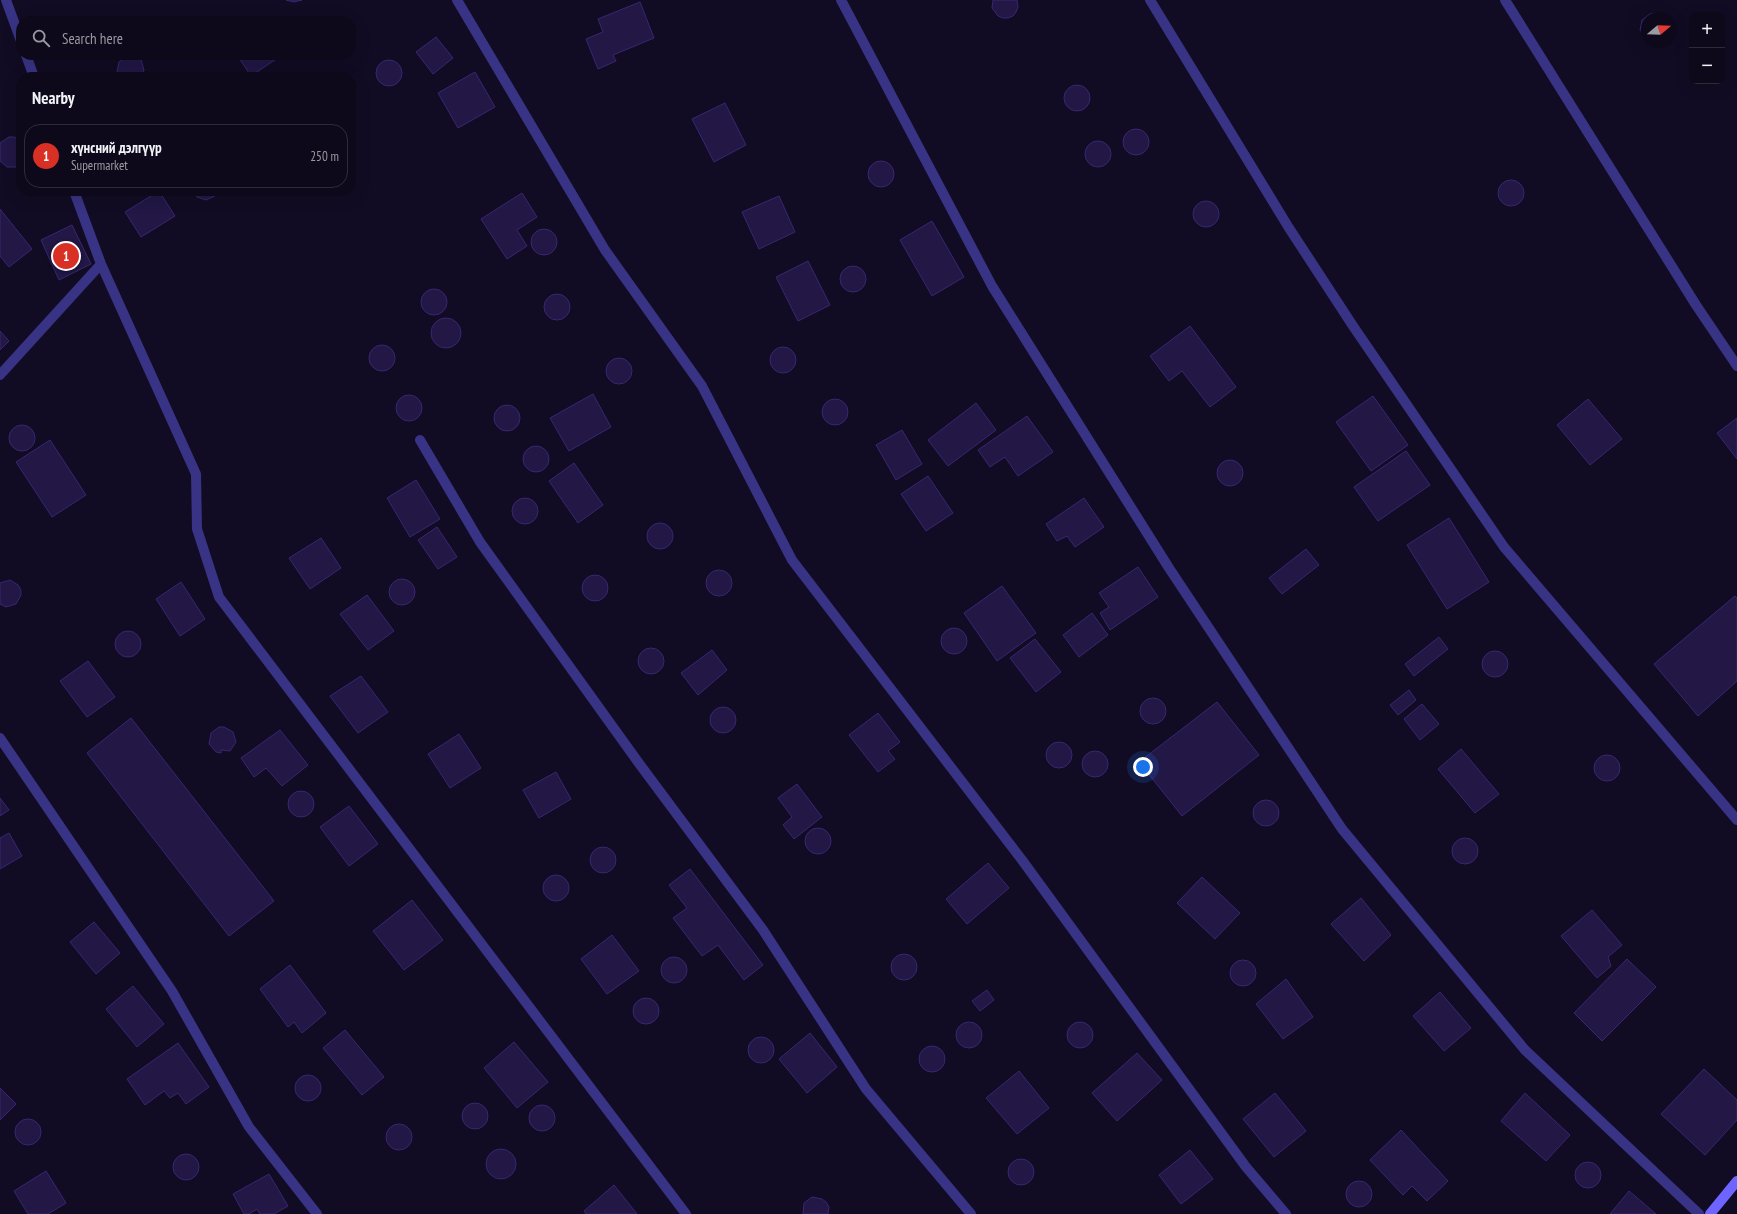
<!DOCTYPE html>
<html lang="en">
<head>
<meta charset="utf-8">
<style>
	:root { --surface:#0d091a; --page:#161223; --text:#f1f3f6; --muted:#9a9aa2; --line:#2d2a39; --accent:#d93025 }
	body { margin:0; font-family:"PT Sans Narrow",sans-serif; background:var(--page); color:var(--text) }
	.controls { position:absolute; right:12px; top:12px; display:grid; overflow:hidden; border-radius:8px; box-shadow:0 4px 16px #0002 }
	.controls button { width:36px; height:36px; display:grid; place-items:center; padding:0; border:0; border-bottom:1px solid var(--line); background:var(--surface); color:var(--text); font:20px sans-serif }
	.compass { position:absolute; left:1641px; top:12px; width:36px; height:36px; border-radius:50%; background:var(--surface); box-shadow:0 4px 16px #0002; rotate:71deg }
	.you { position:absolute; left:1143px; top:767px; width:14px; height:14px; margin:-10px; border:3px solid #fff; border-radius:50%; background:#1a73e8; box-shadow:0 0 0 6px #1a73e833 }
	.badge { display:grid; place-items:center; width:26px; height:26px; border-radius:50%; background:var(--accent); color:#fff; font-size:13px; font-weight:700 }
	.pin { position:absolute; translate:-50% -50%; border:2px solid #fff; box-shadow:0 1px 4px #0006 }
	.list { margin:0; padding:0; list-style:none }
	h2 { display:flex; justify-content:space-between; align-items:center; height:52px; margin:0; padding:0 16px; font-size:17px }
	h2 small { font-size:13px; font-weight:400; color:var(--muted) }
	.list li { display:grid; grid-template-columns:26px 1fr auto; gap:12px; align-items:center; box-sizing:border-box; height:64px; margin:0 8px 8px; padding:0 8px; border:1px solid var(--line); border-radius:16px }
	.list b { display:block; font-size:15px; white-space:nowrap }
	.list p { margin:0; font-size:13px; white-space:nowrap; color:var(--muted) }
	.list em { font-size:13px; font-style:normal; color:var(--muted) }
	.icon { flex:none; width:22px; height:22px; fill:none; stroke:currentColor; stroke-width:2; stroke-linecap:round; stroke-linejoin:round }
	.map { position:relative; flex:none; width:1737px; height:1214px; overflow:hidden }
	.search { position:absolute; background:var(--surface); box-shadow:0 4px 16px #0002; left:16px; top:16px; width:340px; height:44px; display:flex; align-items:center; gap:10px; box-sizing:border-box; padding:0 14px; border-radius:16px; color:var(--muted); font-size:15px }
	.panel { position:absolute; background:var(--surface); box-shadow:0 4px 16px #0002; left:16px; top:72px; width:340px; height:124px; border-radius:16px }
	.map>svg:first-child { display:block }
	.building { fill:#221745; stroke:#382773 }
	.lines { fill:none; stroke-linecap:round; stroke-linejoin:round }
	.minor { stroke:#393385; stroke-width:10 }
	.secondary { stroke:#6e64ff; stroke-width:10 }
</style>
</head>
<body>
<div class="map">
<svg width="1737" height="1214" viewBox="0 0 1737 1214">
	<rect width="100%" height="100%" fill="#110c23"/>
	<!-- building -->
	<path class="building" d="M286 0H302L294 2Z
		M993 0H1017L1018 7 1016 12 1013 16 1008 18H1003L998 16 992 8Z
		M640 2 654 38 613 55 616 61 598 69 586 39 603 32 598 19Z
		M1655 13 1664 18H1647V38L1640 30 1642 20 1650 14Z
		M262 16 266 21H255Z
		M436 37 453 58 433 74 416 52Z
		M127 55H132L141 60 144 70 141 77H120L117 72 119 62Z
		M237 55H282L251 76Z
		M376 73a13 13 0 1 1 26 0a13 13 0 1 1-26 0Z
		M475 72 495 107 458 128 438 93Z
		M1064 98a13 13 0 1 1 26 0a13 13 0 1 1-26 0Z
		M725 103 746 145 714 162 692 119Z
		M1123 142a13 13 0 1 1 26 0a13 13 0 1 1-26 0Z
		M9 137H14L21 140V164L18 167H7L0 161V143Z
		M1085 154a13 13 0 1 1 26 0a13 13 0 1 1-26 0Z
		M868 174a13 13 0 1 1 26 0a13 13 0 1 1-26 0Z
		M1498 193a13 13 0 1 1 26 0a13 13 0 1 1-26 0Z
		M159 191 175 216 141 237 125 212Z
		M192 191H220L215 196 206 200 197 197Z
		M522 193 537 217 517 230 527 246 507 259 481 219Z
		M779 196 795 232 759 249 742 212Z
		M1193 214a13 13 0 1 1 26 0a13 13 0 1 1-26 0Z
		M0 209 32 249 9 267 0 256Z
		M932 221 964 277 932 296 900 240Z
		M72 225 91 264 59 280 41 240Z
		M531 242a13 13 0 1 1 26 0a13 13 0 1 1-26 0Z
		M808 261 830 305 798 321 776 277Z
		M840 279a13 13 0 1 1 26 0a13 13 0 1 1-26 0Z
		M421 302a13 13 0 1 1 26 0a13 13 0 1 1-26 0Z
		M544 307a13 13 0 1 1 26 0a13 13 0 1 1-26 0Z
		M431 333a15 15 0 1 1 30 0a15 15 0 1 1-30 0Z
		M1190 326 1236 387 1210 407 1182 371 1169 381 1150 356Z
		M0 331 9 341 0 350Z
		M369 358a13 13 0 1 1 26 0a13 13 0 1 1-26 0Z
		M770 360a13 13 0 1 1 26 0a13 13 0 1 1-26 0Z
		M606 371a13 13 0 1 1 26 0a13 13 0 1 1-26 0Z
		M593 394 611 427 569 451 550 418Z
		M396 408a13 13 0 1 1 26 0a13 13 0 1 1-26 0Z
		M1373 396 1408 445 1371 471 1336 422Z
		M822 412a13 13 0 1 1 26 0a13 13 0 1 1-26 0Z
		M1588 399 1622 439 1590 465 1557 425Z
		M976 403 996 430 948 466 928 440Z
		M494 418a13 13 0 1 1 26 0a13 13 0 1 1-26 0Z
		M1027 416 1053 452 1018 476 1005 457 990 467 978 450Z
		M1737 418V459L1717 433Z
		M9 438a13 13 0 1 1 26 0a13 13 0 1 1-26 0Z
		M902 430 922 464 896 480 876 445Z
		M50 440 86 495 52 517 16 462Z
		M523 459a13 13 0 1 1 26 0a13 13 0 1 1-26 0Z
		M1406 451 1430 485 1378 521 1354 487Z
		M1217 473a13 13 0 1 1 26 0a13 13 0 1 1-26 0Z
		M574 463 603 505 578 523 549 481Z
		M928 476 953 513 926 531 901 494Z
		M416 480 440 519 410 537 387 498Z
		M512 511a13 13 0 1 1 26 0a13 13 0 1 1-26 0Z
		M1084 498 1104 527 1075 547 1067 536 1057 541 1046 524Z
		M1449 518 1489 582 1447 609 1407 545Z
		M647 536a13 13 0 1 1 26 0a13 13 0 1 1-26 0Z
		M437 527 457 557 438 569 418 540Z
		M321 538 341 568 310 589 289 558Z
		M1306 549 1319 565 1282 594 1269 578Z
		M1138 567 1158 597 1110 630 1100 613 1109 607 1099 593Z
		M706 583a13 13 0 1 1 26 0a13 13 0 1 1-26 0Z
		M582 588a13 13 0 1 1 26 0a13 13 0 1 1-26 0Z
		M389 592a13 13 0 1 1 26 0a13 13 0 1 1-26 0Z
		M10 580 18 585 21 590V595L16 604 6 607 0 604V583Z
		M181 582 205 619 180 636 156 599Z
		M1002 586 1036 633 997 661 964 613Z
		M367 595 394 631 368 650 340 614Z
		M1735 596 1737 598V681L1698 716 1654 664Z
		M1092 613 1108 635 1079 657 1063 635Z
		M941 641a13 13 0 1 1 26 0a13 13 0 1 1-26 0Z
		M115 644a13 13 0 1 1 26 0a13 13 0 1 1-26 0Z
		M1439 637 1448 649 1414 676 1405 664Z
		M1035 639 1061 672 1036 692 1010 658Z
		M638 661a13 13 0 1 1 26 0a13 13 0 1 1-26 0Z
		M712 650 727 670 698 695 681 673Z
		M1482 664a13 13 0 1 1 26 0a13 13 0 1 1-26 0Z
		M88 661 115 697 87 717 60 681Z
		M361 676 388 712 358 733 330 696Z
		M1409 690 1416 700 1398 715 1390 705Z
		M1140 711a13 13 0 1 1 26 0a13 13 0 1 1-26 0Z
		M1217 702 1259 755 1182 816 1139 762Z
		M1422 704 1439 724 1420 740 1404 719Z
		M710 720a13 13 0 1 1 26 0a13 13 0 1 1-26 0Z
		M878 713 900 742 888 751 895 759 878 772 849 735Z
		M131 718 274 901 229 936 87 753Z
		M219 727H224L233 732 236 742 230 751 221 750V753L216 752 209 744 211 733Z
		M280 730 308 765 282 786 266 768 254 777 241 758Z
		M459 734 481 768 450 788 428 754Z
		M1046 755a13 13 0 1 1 26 0a13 13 0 1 1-26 0Z
		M1461 749 1499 794 1475 813 1438 769Z
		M1082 764a13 13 0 1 1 26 0a13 13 0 1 1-26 0Z
		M1594 768a13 13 0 1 1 26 0a13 13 0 1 1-26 0Z
		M556 772 571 799 539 818 523 790Z
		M797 784 822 817 794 839 783 825 792 817 778 798Z
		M288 804a13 13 0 1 1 26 0a13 13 0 1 1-26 0Z
		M0 798 9 810 0 816Z
		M1253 813a13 13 0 1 1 26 0a13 13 0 1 1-26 0Z
		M349 806 378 844 349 866 320 827Z
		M805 841a13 13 0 1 1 26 0a13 13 0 1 1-26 0Z
		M9 833 22 856 0 869V838Z
		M1452 851a13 13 0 1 1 26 0a13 13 0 1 1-26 0Z
		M590 860a13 13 0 1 1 26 0a13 13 0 1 1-26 0Z
		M988 863 1009 888 967 924 946 899Z
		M690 869 763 965 744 980 718 945 702 956 673 918 687 908 669 885Z
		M543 888a13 13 0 1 1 26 0a13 13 0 1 1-26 0Z
		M1202 877 1240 913 1215 939 1177 903Z
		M1361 898 1391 935 1364 961 1331 924Z
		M412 900 443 940 404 970 373 931Z
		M1592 910 1622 945 1608 957 1611 966 1597 978 1561 936Z
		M94 922 120 953 96 974 70 942Z
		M612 935 639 971 607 994 581 959Z
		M891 967a13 13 0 1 1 26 0a13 13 0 1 1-26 0Z
		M661 970a13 13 0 1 1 26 0a13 13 0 1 1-26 0Z
		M1627 959 1656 987 1602 1041 1574 1013Z
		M1230 973a13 13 0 1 1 26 0a13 13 0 1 1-26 0Z
		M290 965 326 1013 302 1033 294 1022 288 1027 260 989Z
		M1286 979 1313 1017 1283 1039 1256 1004Z
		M133 986 164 1024 137 1047 106 1009Z
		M987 990 994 1000 980 1011 972 1001Z
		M1440 992 1471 1028 1444 1051 1413 1016Z
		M633 1011a13 13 0 1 1 26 0a13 13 0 1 1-26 0Z
		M1067 1035a13 13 0 1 1 26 0a13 13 0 1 1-26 0Z
		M956 1035a13 13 0 1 1 26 0a13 13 0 1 1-26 0Z
		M345 1030 384 1077 362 1095 323 1048Z
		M810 1033 837 1067 807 1093 779 1059Z
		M748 1050a13 13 0 1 1 26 0a13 13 0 1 1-26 0Z
		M514 1042 548 1082 517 1108 484 1068Z
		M178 1043 209 1087 186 1104 178 1093 170 1098 164 1091 145 1105 127 1079Z
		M919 1059a13 13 0 1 1 26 0a13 13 0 1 1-26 0Z
		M1137 1053 1162 1080 1117 1121 1092 1093Z
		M1704 1069 1737 1100V1120L1705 1155 1661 1114Z
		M1019 1071 1049 1108 1017 1134 986 1098Z
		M295 1088a13 13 0 1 1 26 0a13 13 0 1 1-26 0Z
		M0 1088 16 1104 0 1120Z
		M1275 1093 1306 1131 1274 1157 1243 1119Z
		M1525 1093 1570 1135 1546 1161 1501 1121Z
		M462 1116a13 13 0 1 1 26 0a13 13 0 1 1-26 0Z
		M529 1118a13 13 0 1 1 26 0a13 13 0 1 1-26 0Z
		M15 1132a13 13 0 1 1 26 0a13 13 0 1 1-26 0Z
		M386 1137a13 13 0 1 1 26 0a13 13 0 1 1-26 0Z
		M1401 1130 1448 1181 1427 1201 1412 1186 1403 1195 1370 1160Z
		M486 1164a15 15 0 1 1 30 0a15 15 0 1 1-30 0Z
		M1190 1150 1213 1179 1181 1204 1159 1175Z
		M173 1167a13 13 0 1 1 26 0a13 13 0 1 1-26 0Z
		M1008 1172a13 13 0 1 1 26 0a13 13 0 1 1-26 0Z
		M1575 1175a13 13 0 1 1 26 0a13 13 0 1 1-26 0Z
		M46 1171 66 1203 48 1214H28L14 1191Z
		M269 1174 288 1206 274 1214H260L257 1209 249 1214H244L233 1194Z
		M1346 1194a13 13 0 1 1 26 0a13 13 0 1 1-26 0Z
		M614 1185 637 1214H586L584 1211Z
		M1629 1191 1656 1214H1610Z
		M812 1197 822 1199 826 1202 829 1207 828 1214H803L804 1203Z"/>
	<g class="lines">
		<!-- minor -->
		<path class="minor" d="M6 0 21 41
			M457 0 605 250 702 386 792 560 1022 860 1246 1167 1286 1214
			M841 0 992 286 1169 568 1342 829 1525 1050 1699 1214
			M1150 0 1289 228 1353 326 1504 547 1737 820
			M1505 0 1696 305 1737 366
			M26 55 34 77
			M74 191 101 264 196 474 197 529 219 597 686 1214
			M0 375 101 264
			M420 440 480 542 638 762 763 930 866 1089 971 1214
			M0 738 172 991 249 1127 317 1214"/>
		<!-- secondary -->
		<path class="secondary" d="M1710 1214 1737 1181"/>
	</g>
</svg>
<div class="controls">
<button>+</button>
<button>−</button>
</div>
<svg class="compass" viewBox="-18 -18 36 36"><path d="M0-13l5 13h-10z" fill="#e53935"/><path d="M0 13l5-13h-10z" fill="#9a9aa2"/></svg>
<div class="you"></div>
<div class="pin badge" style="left:66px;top:256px">1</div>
<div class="search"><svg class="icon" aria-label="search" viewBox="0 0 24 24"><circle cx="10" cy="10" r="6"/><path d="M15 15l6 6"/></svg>Search here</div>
<section class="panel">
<h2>Nearby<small></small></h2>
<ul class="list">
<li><span class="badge">1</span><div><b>хүнсний дэлгүүр</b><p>Supermarket</p></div><em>250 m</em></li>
</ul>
</section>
</div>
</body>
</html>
